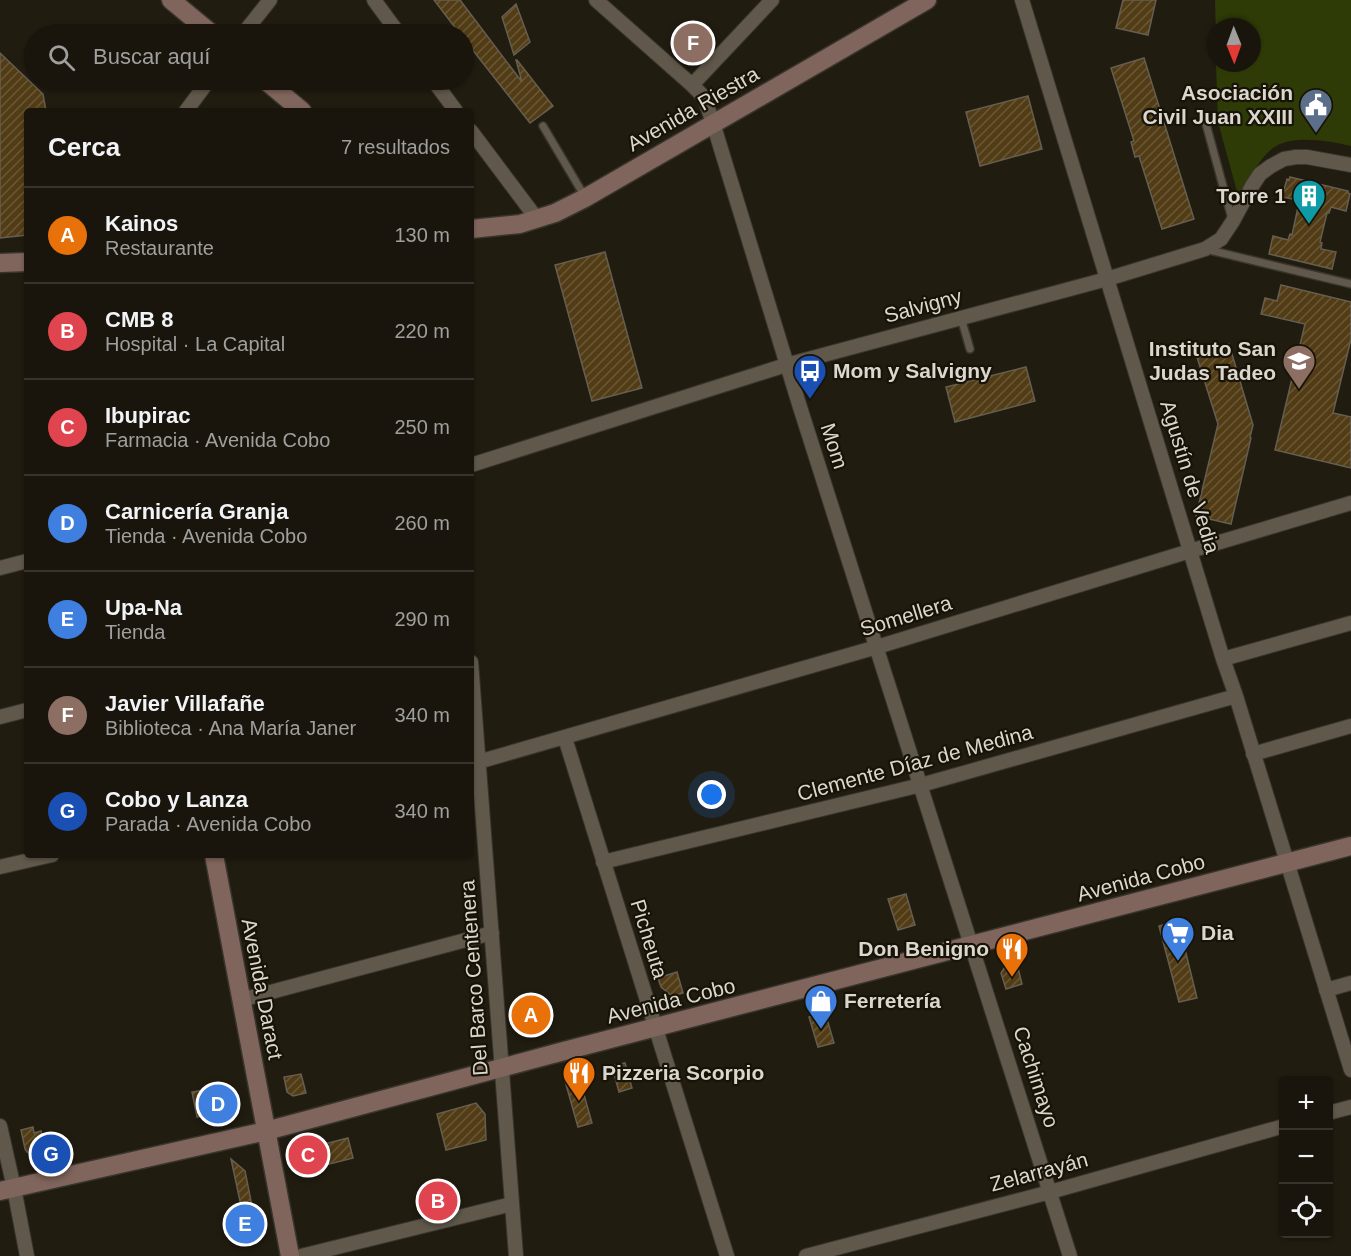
<!DOCTYPE html>
<html lang="es">
<head>
<meta charset="utf-8">
<style>
	:root { --surface:#19150c; --page:#221e15; --text:#f1f3f6; --muted:#9f9f9d; --line:#37342d; --accent:#db2777 }
	body { margin:0; font-family:Helvetica,sans-serif; background:var(--page); color:var(--text) }
	.controls { position:absolute; right:18px; bottom:18px; display:grid; overflow:hidden; border-radius:6px; box-shadow:0 2px 4px #0004 }
	.controls button { width:54px; height:54px; display:grid; place-items:center; padding:0; border:0; border-bottom:2px solid var(--line); background:var(--surface); color:var(--text); font:30px sans-serif }
	.compass { position:absolute; left:1207px; top:18px; width:54px; height:54px; border-radius:50%; background:var(--surface); box-shadow:0 2px 4px #0004; rotate:179deg }
	.you { position:absolute; left:712px; top:795px; width:21px; height:21px; margin:-15px; border:4px solid #fff; border-radius:50%; background:#1a73e8; box-shadow:0 0 0 9px #1a73e833 }
	.badge { display:grid; place-items:center; width:39px; height:39px; border-radius:50%; background:var(--accent); color:#fff; font-size:20px; font-weight:700 }
	.pin { position:absolute; translate:-50% -50%; border:3px solid #fff; box-shadow:0 2px 6px #0006 }
	.list { margin:0; padding:0; list-style:none }
	h2 { display:flex; justify-content:space-between; align-items:center; height:78px; margin:0; padding:0 24px; font-size:26px }
	h2 small { font-size:20px; font-weight:400; color:var(--muted) }
	.list li { display:grid; grid-template-columns:39px 1fr auto; gap:18px; align-items:center; box-sizing:border-box; height:96px; padding:0 24px; border-top:2px solid var(--line) }
	.list b { display:block; font-size:22px; white-space:nowrap }
	.list p { margin:0; font-size:20px; white-space:nowrap; color:var(--muted) }
	.list em { font-size:20px; font-style:normal; color:var(--muted) }
	.icon { flex:none; width:33px; height:33px; fill:none; stroke:currentColor; stroke-width:2; stroke-linecap:round; stroke-linejoin:round }
	.map { position:relative; flex:none; width:1351px; height:1256px; overflow:hidden }
	.search { position:absolute; background:var(--surface); box-shadow:0 2px 4px #0004; left:24px; top:24px; width:450px; height:66px; display:flex; align-items:center; gap:15px; box-sizing:border-box; padding:0 21px; border-radius:33px; color:var(--muted); font-size:22px }
	.panel { position:absolute; background:var(--surface); box-shadow:0 2px 4px #0004; left:24px; top:108px; width:450px; height:750px; border-radius:6px }
	.map>svg:first-child { display:block }
	.green { fill:#2e3b07 }
	.building { fill:url(#building-hatch); stroke:#665e50; stroke-width:1.5 }
	.lines { fill:none; stroke-linecap:round; stroke-linejoin:round }
	.lane-casing { stroke:#39352e; stroke-width:10 }
	.street-casing { stroke:#39352e; stroke-width:16 }
	.secondary-casing { stroke:#39352e; stroke-width:21 }
	.lane { stroke:#60594b; stroke-width:7 }
	.street { stroke:#60594b; stroke-width:14 }
	.secondary { stroke:#80655c; stroke-width:18 }
	.labels { text-anchor:middle; stroke-width:4.5; stroke-linejoin:round; paint-order:stroke }
	.poi-label { font-size:21px; font-weight:bold; fill:#dbd7cf; stroke:#181307; text-anchor:end }
	.street-label { font-size:21px; fill:#dbd7cf; stroke:#181307 }
</style>
</head>
<body>
<div class="map">
<svg width="1351" height="1256" viewBox="0 0 1351 1256">
	<defs>
		<pattern id="building-hatch" width="6" height="6" patternUnits="userSpaceOnUse" patternTransform="scale(1.5)"><rect width="6" height="6" fill="#513c15"/><path d="M-1 1l2-2M0 6l6-6M5 7l2-2" fill="none" stroke="#695736"/></pattern>
	</defs>
	<rect width="100%" height="100%" fill="#211c10"/>
	<!-- green -->
	<path class="green" d="M1215 0H1351V146C1329 141 1292 134 1273 148 1259 158 1247 184 1239 199L1218 122 1216 63H1252V27H1216V37Z"/>
	<!-- building -->
	<path class="building" d="M434 0H460L522 82 516 60H517L553 106 530 123 464 39V34H460Z
		M1123 0H1156L1148 35 1116 28Z
		M516 4 530 42 514 55 502 17Z
		M0 53 43 94 46 111H27V235L0 238Z
		M1144 58 1194 219 1162 229 1139 156 1135 157 1131 142 1134 141 1111 68Z
		M1028 96 1042 149 980 166 966 112Z
		M1290 177 1348 191V193L1350 194 1346 211 1331 207 1329 213H1327L1320 242 1322 243 1321 249 1336 252 1332 269 1269 254 1273 236 1288 240 1290 234 1292 235 1298 207 1296 206 1298 200 1282 197 1287 179 1289 180Z
		M605 252 642 388 592 401 555 265Z
		M1281 285 1351 302V339L1333 413 1351 417V468L1275 450 1305 324 1261 314 1265 298 1277 301Z
		M1229 344 1253 425 1250 437 1251 438 1231 524 1196 516 1218 424 1196 354Z
		M1026 367 1035 401 955 422 946 387Z
		M906 894 915 925 898 930 888 899Z
		M1178 921 1197 998 1179 1002 1159 926Z
		M1017 964 1022 984 1006 989 1001 973 1005 967Z
		M677 972 683 993 672 996 661 987 658 978Z
		M545 1003 546 1027 528 1033 517 1026V1004Z
		M825 1012 834 1043 818 1047 809 1017Z
		M625 1063 632 1088 619 1092 612 1066Z
		M301 1074 306 1093 293 1096 287 1092 284 1077Z
		M579 1077 592 1123 578 1127 565 1081Z
		M225 1086 228 1100 226 1107 218 1113 197 1117 192 1092Z
		M476 1103 485 1114 486 1140 446 1150 437 1114Z
		M33 1127 34 1133 41 1131 46 1152 34 1154 27 1152 25 1149 21 1130Z
		M348 1138 353 1158 302 1171 297 1151Z
		M231 1159 245 1171 257 1231 237 1235 234 1217 243 1215Z"/>
	<g class="lines">
		<!-- lane casing -->
		<g class="lane-casing">
			<path id="lane" d="M1206 124 1232 219
				M543 126 585 197
				M1205 249 1351 284
				M961 318 970 349"/>
		</g>
		<!-- street casing -->
		<g class="street-casing">
			<path id="street" d="M374 0 399 34
				M596 0 692 85 704 97 713 123 799 404 1070 1256
				M1022 0 1223 659 1236 696 1351 1070
				M243 34 270 0
				M433 80 456 111
				M692 85 772 0
				M186 111 209 80
				M471 131 537 219
				M471 465 786 365 1107 279 1205 249 1221 239 1233 221 1252 186 1260 174 1271 166 1284 159 1296 157H1307L1351 165
				M0 568 27 561
				M1223 659 1351 623
				M471 662 516 1256
				M0 717 27 710
				M565 738 727 1256
				M1253 754 1351 726
				M471 764 877 647 1190 551 1351 503
				M603 862 921 785 1236 696
				M0 867 52 855
				M1326 990 1351 983
				M241 1000 492 933
				M1328 1113 1351 1107
				M0 1126 14 1188 27 1256
				M301 1256 512 1204
				M806 1256 1050 1192 1284 1126"/>
		</g>
		<!-- secondary casing -->
		<g class="secondary-casing">
			<path id="secondary" d="M171 0 212 34
				M265 80 302 111
				M471 229 520 224 555 213 585 198 927 0
				M0 263 27 262
				M214 855 290 1256
				M0 1191 266 1131 564 1051 1351 846"/>
		</g>
		<!-- lane -->
		<use href="#lane" class="lane"/>
		<!-- street -->
		<use href="#street" class="street"/>
		<!-- secondary -->
		<use href="#secondary" class="secondary"/>
	</g>
	<!-- icons -->
	<defs>
		<g id="civic-pin" transform="scale(1.725)"><path d="M0 17L-7.5 6A9.5 9.5 0 1 1 7.5 6Z" fill="#5c6f8a" stroke="#181307"/><path d="M-.6-6.5H3V-4.5H.6V-3L4-1V1h2V6H-6V1h2V-1L-.6-3ZM-1.2 2.5V6h2.4V2.5Z" fill="#fff"/></g>
		<g id="building-pin" transform="scale(1.725)"><path d="M0 17L-7.5 6A9.5 9.5 0 1 1 7.5 6Z" fill="#0f9aa8" stroke="#181307"/><path d="M-4-6H4V6H1V3H-1V6H-4ZM-2.5-4.3h1.7v1.8h-1.7ZM.8-4.3h1.7v1.8H.8ZM-2.5-1h1.7V.8h-1.7ZM.8-1h1.7V.8H.8Z" fill="#fff"/></g>
		<g id="school-pin" transform="scale(1.725)"><path d="M0 17L-7.5 6A9.5 9.5 0 1 1 7.5 6Z" fill="#8d6e63" stroke="#181307"/><path d="M0-5L7-2L0 1L-7-2ZM-4 1L0 2.5L4 1V4Q0 6-4 4Z" fill="#fff"/></g>
		<g id="bus-pin" transform="scale(1.725)"><path d="M0 17L-7.5 6A9.5 9.5 0 1 1 7.5 6Z" fill="#1a4fb4" stroke="#181307"/><path d="M-5-6H5V4H4V6H2V4H-2V6H-4V4H-5ZM-3.5-4V0h7V-4ZM-3.5 1.2v1.5H-2V1.2ZM2 1.2v1.5H3.5V1.2Z" fill="#fff"/></g>
		<g id="supermarket-pin" transform="scale(1.725)"><path d="M0 17L-7.5 6A9.5 9.5 0 1 1 7.5 6Z" fill="#3f7fe0" stroke="#181307"/><path d="M-6-5.5h2.5l.6 2H6L4.5 2H-2.5L-4.4-4H-6ZM-1.5 3.2a1.3 1.3 0 1 0 .1 0ZM3 3.2a1.3 1.3 0 1 0 .1 0Z" fill="#fff"/></g>
		<g id="restaurant-pin" transform="scale(1.725)"><path d="M0 17L-7.5 6A9.5 9.5 0 1 1 7.5 6Z" fill="#e8710a" stroke="#181307"/><path d="M-5-6h1v4h1v-4h1v4h1v-4h1v5L-1.5 .5V6h-2V.5L-5-1ZM5-6V6H3V1.5H1.5Q1.5-4 5-6Z" fill="#fff"/></g>
		<g id="shop-pin" transform="scale(1.725)"><path d="M0 17L-7.5 6A9.5 9.5 0 1 1 7.5 6Z" fill="#3f7fe0" stroke="#181307"/><path d="M-5-2.5h2.3a2.7 3.5 0 0 1 5.4 0H5L5.5 6h-11ZM-1.5-2.5h3a1.5 2.3 0 0 0-3 0Z" fill="#fff"/></g>
	</defs>
	<g fill-rule="evenodd">
		<use href="#civic-pin" x="1316" y="105"/>
		<use href="#building-pin" x="1309" y="196"/>
		<use href="#school-pin" x="1299" y="361"/>
		<use href="#bus-pin" x="810" y="371"/>
		<use href="#supermarket-pin" x="1178" y="933"/>
		<use href="#restaurant-pin" x="1012" y="949"/>
		<use href="#shop-pin" x="821" y="1001"/>
		<use href="#restaurant-pin" x="579" y="1073"/>
	</g>
	<g class="labels">
		<!-- poi labels -->
		<g class="poi-label">
			<text x="1293" y="100">Asociación<tspan x="1293" dy="24">Civil Juan XXIII</tspan></text>
			<text x="1286" y="203">Torre 1</text>
			<text x="1276" y="356">Instituto San<tspan x="1276" dy="24">Judas Tadeo</tspan></text>
			<text x="833" y="378" text-anchor="start">Mom y Salvigny</text>
			<text x="1201" y="940" text-anchor="start">Dia</text>
			<text x="989" y="956">Don Benigno</text>
			<text x="844" y="1008" text-anchor="start">Ferretería</text>
			<text x="602" y="1080" text-anchor="start">Pizzeria Scorpio</text>
		</g>
		<!-- street labels -->
		<g class="street-label">
			<text transform="translate(693 109) rotate(-30)" y="7">Avenida Riestra</text>
			<text transform="translate(923 306) rotate(-15)" y="7">Salvigny</text>
			<text transform="translate(834 446) rotate(72)" y="7">Mom</text>
			<text transform="translate(1190 477) rotate(73)" y="7">Agustín de Vedia</text>
			<text transform="translate(906 616) rotate(-17)" y="7">Somellera</text>
			<text transform="translate(915 763) rotate(-15)" y="7">Clemente Díaz de Medina</text>
			<text transform="translate(1141 878) rotate(-15)" y="7">Avenida Cobo</text>
			<text transform="translate(649 939) rotate(73)" y="7">Picheuta</text>
			<text transform="translate(474 978) rotate(-94)" y="7">Del Barco Centenera</text>
			<text transform="translate(262 989) rotate(79)" y="7">Avenida Daract</text>
			<text transform="translate(671 1001) rotate(-14)" y="7">Avenida Cobo</text>
			<text transform="translate(1036 1077) rotate(72)" y="7">Cachimayo</text>
			<text transform="translate(1039 1172) rotate(-15)" y="7">Zelarrayán</text>
		</g>
	</g>
</svg>
<div class="controls">
<button>+</button>
<button>−</button>
<button><svg class="icon" aria-label="locate" viewBox="0 0 24 24"><circle cx="12" cy="12" r="6"/><path d="M12 2v4M12 18v4M2 12h4M18 12h4"/></svg></button>
</div>
<svg class="compass" viewBox="-18 -18 36 36"><path d="M0-13l5 13h-10z" fill="#e53935"/><path d="M0 13l5-13h-10z" fill="#9f9f9d"/></svg>
<div class="you"></div>
<div class="pin badge" style="left:531px;top:1015px;background:#e8710a">A</div>
<div class="pin badge" style="left:438px;top:1201px;background:#e0444e">B</div>
<div class="pin badge" style="left:308px;top:1155px;background:#e0444e">C</div>
<div class="pin badge" style="left:218px;top:1104px;background:#3f7fe0">D</div>
<div class="pin badge" style="left:245px;top:1224px;background:#3f7fe0">E</div>
<div class="pin badge" style="left:693px;top:43px;background:#8d6e63">F</div>
<div class="pin badge" style="left:51px;top:1154px;background:#1a4fb4">G</div>
<div class="search"><svg class="icon" aria-label="search" viewBox="0 0 24 24"><circle cx="10" cy="10" r="6"/><path d="M15 15l6 6"/></svg>Buscar aquí</div>
<section class="panel">
<h2>Cerca<small>7 resultados</small></h2>
<ul class="list">
<li><span class="badge" style="background:#e8710a">A</span><div><b>Kainos</b><p>Restaurante</p></div><em>130 m</em></li>
<li><span class="badge" style="background:#e0444e">B</span><div><b>CMB 8</b><p>Hospital · La Capital</p></div><em>220 m</em></li>
<li><span class="badge" style="background:#e0444e">C</span><div><b>Ibupirac</b><p>Farmacia · Avenida Cobo</p></div><em>250 m</em></li>
<li><span class="badge" style="background:#3f7fe0">D</span><div><b>Carnicería Granja</b><p>Tienda · Avenida Cobo</p></div><em>260 m</em></li>
<li><span class="badge" style="background:#3f7fe0">E</span><div><b>Upa-Na</b><p>Tienda</p></div><em>290 m</em></li>
<li><span class="badge" style="background:#8d6e63">F</span><div><b>Javier Villafañe</b><p>Biblioteca · Ana María Janer</p></div><em>340 m</em></li>
<li><span class="badge" style="background:#1a4fb4">G</span><div><b>Cobo y Lanza</b><p>Parada · Avenida Cobo</p></div><em>340 m</em></li>
</ul>
</section>
</div>
</body>
</html>
